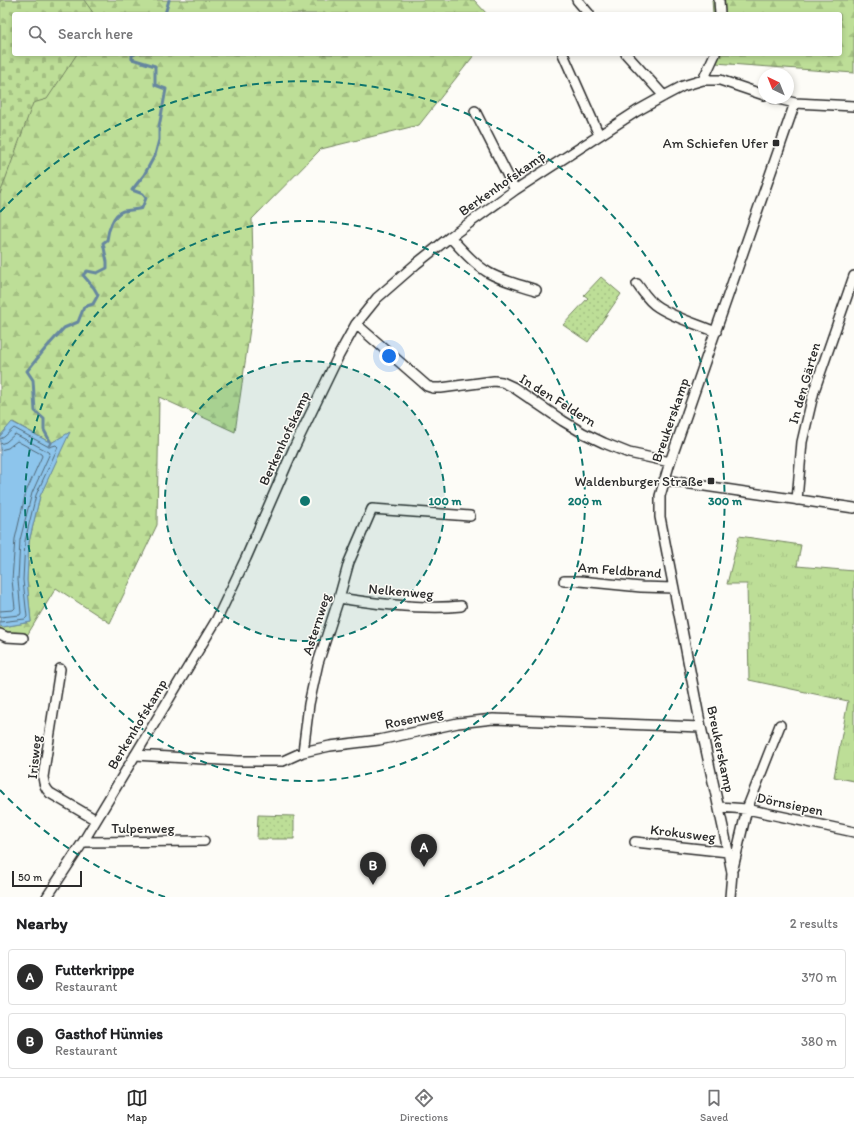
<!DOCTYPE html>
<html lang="en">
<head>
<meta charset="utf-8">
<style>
	:root { --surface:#fff; --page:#f6f6f6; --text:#202124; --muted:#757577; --line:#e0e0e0; --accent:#2b2b2b }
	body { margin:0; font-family:Itim,sans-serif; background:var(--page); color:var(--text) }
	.compass { position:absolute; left:758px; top:68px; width:36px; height:36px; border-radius:50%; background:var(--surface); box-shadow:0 2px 6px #0003; rotate:317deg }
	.scale { position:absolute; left:12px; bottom:10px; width:70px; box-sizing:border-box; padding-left:4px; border:2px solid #2b2b2b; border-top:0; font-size:11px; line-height:14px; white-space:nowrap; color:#2b2b2b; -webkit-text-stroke:3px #fdfcf7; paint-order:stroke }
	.you { position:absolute; left:389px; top:356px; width:14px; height:14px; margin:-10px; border:3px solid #fff; border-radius:50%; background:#1a73e8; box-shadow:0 0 0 6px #1a73e833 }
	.badge { display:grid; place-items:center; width:26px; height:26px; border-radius:50%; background:var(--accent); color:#fff; font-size:13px; font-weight:700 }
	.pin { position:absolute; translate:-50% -33px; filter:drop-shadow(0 1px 2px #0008) }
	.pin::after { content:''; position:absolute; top:21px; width:14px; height:12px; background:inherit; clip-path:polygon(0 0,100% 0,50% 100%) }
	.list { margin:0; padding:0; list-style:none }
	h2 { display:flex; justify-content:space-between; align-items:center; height:52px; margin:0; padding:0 16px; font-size:17px }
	h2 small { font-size:13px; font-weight:400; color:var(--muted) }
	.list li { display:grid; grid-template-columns:26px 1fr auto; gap:12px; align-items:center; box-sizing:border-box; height:56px; margin:0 8px 8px; padding:0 8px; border:1px solid var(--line); border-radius:4px }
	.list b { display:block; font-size:15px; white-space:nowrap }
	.list p { margin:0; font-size:13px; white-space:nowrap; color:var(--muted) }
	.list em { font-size:13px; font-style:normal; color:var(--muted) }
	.icon { flex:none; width:22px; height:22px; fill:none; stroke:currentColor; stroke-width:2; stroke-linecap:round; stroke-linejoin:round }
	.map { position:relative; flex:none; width:854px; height:897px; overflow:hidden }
	.search { position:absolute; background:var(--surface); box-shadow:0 2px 6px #0003; left:12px; right:12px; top:12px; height:44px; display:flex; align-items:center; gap:10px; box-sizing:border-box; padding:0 14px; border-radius:4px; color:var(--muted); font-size:15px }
	.sheet { height:180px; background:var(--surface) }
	nav { display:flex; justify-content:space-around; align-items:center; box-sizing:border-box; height:56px; border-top:1px solid var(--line); background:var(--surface); font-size:11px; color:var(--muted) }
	nav a { display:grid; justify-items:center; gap:2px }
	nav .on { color:var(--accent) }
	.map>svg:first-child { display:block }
	.grass { fill:url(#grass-tufts); stroke:#748461 }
	.forest { fill:url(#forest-firs); stroke:#748461 }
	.cemetery { fill:url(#cemetery-stones); stroke:#748461 }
	.park { fill:url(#park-dots); stroke:#748461 }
	.water { fill:#8dc5ec; stroke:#66879f }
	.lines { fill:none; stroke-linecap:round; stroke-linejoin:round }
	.shore { stroke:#526978; stroke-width:1 }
	.stream { stroke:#66879f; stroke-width:3 }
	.street-casing { stroke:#2b2b2b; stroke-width:12 }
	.street { stroke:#fdfcf7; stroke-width:9 }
	.ring { fill:none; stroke:#0f766e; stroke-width:2; stroke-dasharray:7 5 }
	.poi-dot { fill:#2b2b2b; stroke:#fdfcf7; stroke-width:1.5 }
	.labels { text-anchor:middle; stroke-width:3; stroke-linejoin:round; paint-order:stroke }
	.poi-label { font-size:14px; fill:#2b2b2b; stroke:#fdfcf7; text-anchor:end }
	.street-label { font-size:14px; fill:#2b2b2b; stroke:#fdfcf7 }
	.centre { fill:#0f766e; stroke:#fdfcf7; stroke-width:2 }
	.ring-label { font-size:12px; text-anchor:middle; font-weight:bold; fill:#0f766e; stroke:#fdfcf7; stroke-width:3; stroke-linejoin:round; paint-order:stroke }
</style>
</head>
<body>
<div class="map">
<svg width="854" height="897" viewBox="0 0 854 897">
	<defs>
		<pattern id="grass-tufts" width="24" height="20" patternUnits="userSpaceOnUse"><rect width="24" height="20" fill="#bdde97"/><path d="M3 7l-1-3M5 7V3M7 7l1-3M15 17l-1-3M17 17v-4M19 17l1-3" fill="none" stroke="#a3bf82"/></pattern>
		<pattern id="forest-firs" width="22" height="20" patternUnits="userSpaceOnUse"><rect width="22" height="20" fill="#bdde97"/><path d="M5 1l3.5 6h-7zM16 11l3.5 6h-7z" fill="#a3bf82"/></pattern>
		<pattern id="cemetery-stones" width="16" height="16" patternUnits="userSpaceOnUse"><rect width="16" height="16" fill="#bdde97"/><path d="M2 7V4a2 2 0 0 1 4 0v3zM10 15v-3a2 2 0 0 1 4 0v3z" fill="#a3bf82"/></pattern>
		<pattern id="park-dots" width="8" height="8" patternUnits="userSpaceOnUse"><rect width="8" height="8" fill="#bdde97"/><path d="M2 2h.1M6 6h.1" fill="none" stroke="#a3bf82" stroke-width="1.8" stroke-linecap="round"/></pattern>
	</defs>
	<rect width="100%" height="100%" fill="#fdfcf7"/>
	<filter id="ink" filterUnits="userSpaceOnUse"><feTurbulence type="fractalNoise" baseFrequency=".025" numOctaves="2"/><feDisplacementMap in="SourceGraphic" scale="8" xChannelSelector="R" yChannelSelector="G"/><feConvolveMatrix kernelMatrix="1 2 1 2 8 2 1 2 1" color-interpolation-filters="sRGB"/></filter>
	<g filter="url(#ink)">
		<!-- grass -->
		<path class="grass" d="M739 536 801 545 797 566 854 571V781L834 777 848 701 749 680 747 584H727Z"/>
		<!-- forest -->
		<path class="forest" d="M0 0H474L487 14H14V54H475L419 125 321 149 252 219 254 301 235 432 159 397 157 525 110 623 56 588 26 637 0 629V626L3 627 31 622 27 580 29 542 40 496 69 433 51 443 13 422 0 436Z
			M712 0H854V73L715 63V54H840V14H713Z"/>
		<!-- cemetery -->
		<path class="cemetery" d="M0 0H84L94 14H14V54H77L47 99 33 103 0 194Z"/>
		<!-- park -->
		<path class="park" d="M601 277 621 294 588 342 563 325 588 298 584 295Z
			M258 815 294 816V839H257Z"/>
		<!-- water -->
		<path class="water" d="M12 422 51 443 70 432 40 496 29 542 27 580 31 622 3 627 0 626V436Z"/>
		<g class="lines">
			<!-- shore -->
			<path class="shore" d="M0 439 4 437 14 428 49 447 56 445 58 447 36 495 25 541 23 580 27 617 25 619 0 622
				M0 444 6 442 15 434 49 452 50 453 32 493 20 540 18 580 21 613 20 615 0 617
				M0 450 8 448 17 441 41 454 42 456 26 492 15 539 12 580 15 608 13 610 0 611"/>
			<!-- stream -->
			<path class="stream" d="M165 14 169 0
				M49 446 51 443 44 430V419L35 411 33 380 27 371 45 349 64 328 78 322 84 307 93 304 98 295 94 288 83 275 87 271 97 273 107 268V262L103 243 107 240C108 231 113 214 123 211 130 210 136 210 142 208L146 198 143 194 132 190 144 175 155 155 159 140V127L166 89 155 85V66L132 59V55L135 54"/>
			<!-- street casing -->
			<g class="street-casing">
				<path id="street" d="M577 0 589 14
					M719 0 720 14
					M563 54 599 135
					M626 54 664 96
					M703 80 715 54
					M774 98 795 103 854 106
					M475 111 515 190
					M450 237C462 250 474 264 489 273 503 281 521 285 536 290
					M637 284C643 292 649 302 658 307 675 318 697 324 716 332
					M356 324 427 386 433 388H441L494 381 502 382 513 387 563 421 583 433 604 443 629 453 670 462
					M664 480 854 508
					M797 500 802 442 814 391 854 276
					M564 581H580L641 587 674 588
					M339 598C377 604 423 610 461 606
					M0 634 6 637 23 638
					M60 669 43 777C44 784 45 788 50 793L96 820
					M303 752 309 704 318 663 339 598 349 562 372 509 470 516
					M135 755 238 761H283L303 752 330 746 379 740 458 723 493 719 701 727
					M719 807 747 809 854 832
					M83 842 204 841
					M635 842 728 852
					M733 868 747 809 780 725
					M47 897 83 842 217 619 246 558 294 448 339 355 356 324 377 298 416 264 450 237 515 190 637 111 664 96 683 86 703 80H720L764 95
					M730 897 732 873 726 841 701 727 660 517V496L670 462 795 103"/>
			</g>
			<!-- street -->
			<use href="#street" class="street"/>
		</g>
	</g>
	<!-- distance rings -->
	<circle cx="305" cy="501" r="140" fill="#0f766e" fill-opacity=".12"/>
	<g class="ring">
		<circle cx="305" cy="501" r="140"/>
		<circle cx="305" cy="501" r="280"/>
		<path d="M165 897A420 420 0 0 1 0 790M0 212A420 420 0 1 1 445 897"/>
	</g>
	<!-- markers -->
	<g class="poi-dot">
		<rect x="772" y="139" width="8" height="8" rx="2"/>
		<rect x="707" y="477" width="8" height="8" rx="2"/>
	</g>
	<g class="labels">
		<!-- poi labels -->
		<g class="poi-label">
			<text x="768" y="148">Am Schiefen Ufer</text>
			<text x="703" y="486">Waldenburger Straße</text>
		</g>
		<!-- street labels -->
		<g class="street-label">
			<text transform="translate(502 183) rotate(-35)" y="5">Berkenhofskamp</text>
			<text transform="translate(804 383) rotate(-74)" y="5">In den Gärten</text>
			<text transform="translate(558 400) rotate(32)" y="5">In den Feldern</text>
			<text transform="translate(670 420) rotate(-71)" y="5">Breukerskamp</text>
			<text transform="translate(284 438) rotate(-65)" y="5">Berkenhofskamp</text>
			<text transform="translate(620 570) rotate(4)" y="5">Am Feldbrand</text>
			<text transform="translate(401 591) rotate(5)" y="5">Nelkenweg</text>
			<text transform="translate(316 624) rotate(-72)" y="5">Asternweg</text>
			<text transform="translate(414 718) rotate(-12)" y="5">Rosenweg</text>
			<text transform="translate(137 724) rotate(-59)" y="5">Berkenhofskamp</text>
			<text transform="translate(721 749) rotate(78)" y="5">Breukerskamp</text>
			<text transform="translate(34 757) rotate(-84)" y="5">Irisweg</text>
			<text transform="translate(790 804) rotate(12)" y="5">Dörnsiepen</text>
			<text x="143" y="833">Tulpenweg</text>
			<text transform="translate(683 833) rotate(7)" y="5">Krokusweg</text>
		</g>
	</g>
	<circle cx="305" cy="501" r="6" class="centre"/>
	<g class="ring-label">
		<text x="445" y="505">100 m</text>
		<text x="585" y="505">200 m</text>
		<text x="725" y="505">300 m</text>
	</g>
</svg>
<svg class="compass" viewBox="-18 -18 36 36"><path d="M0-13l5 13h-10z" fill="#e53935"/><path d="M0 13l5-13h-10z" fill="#757577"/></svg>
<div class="scale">50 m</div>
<div class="you"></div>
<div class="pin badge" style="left:424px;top:867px">A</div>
<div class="pin badge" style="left:373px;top:885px">B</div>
<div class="search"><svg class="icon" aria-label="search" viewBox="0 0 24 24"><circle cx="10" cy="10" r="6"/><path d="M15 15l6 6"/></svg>Search here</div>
</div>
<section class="sheet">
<h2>Nearby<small>2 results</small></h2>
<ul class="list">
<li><span class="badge">A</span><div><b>Futterkrippe</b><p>Restaurant</p></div><em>370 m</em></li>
<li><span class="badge">B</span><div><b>Gasthof Hünnies</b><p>Restaurant</p></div><em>380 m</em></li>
</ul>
</section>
<nav>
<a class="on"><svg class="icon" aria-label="map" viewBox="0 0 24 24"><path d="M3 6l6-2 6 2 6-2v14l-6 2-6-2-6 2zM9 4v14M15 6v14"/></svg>Map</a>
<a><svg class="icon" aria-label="directions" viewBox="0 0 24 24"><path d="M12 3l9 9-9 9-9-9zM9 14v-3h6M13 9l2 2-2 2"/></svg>Directions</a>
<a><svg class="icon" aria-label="saved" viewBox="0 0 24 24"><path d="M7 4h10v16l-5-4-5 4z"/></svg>Saved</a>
</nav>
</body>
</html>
